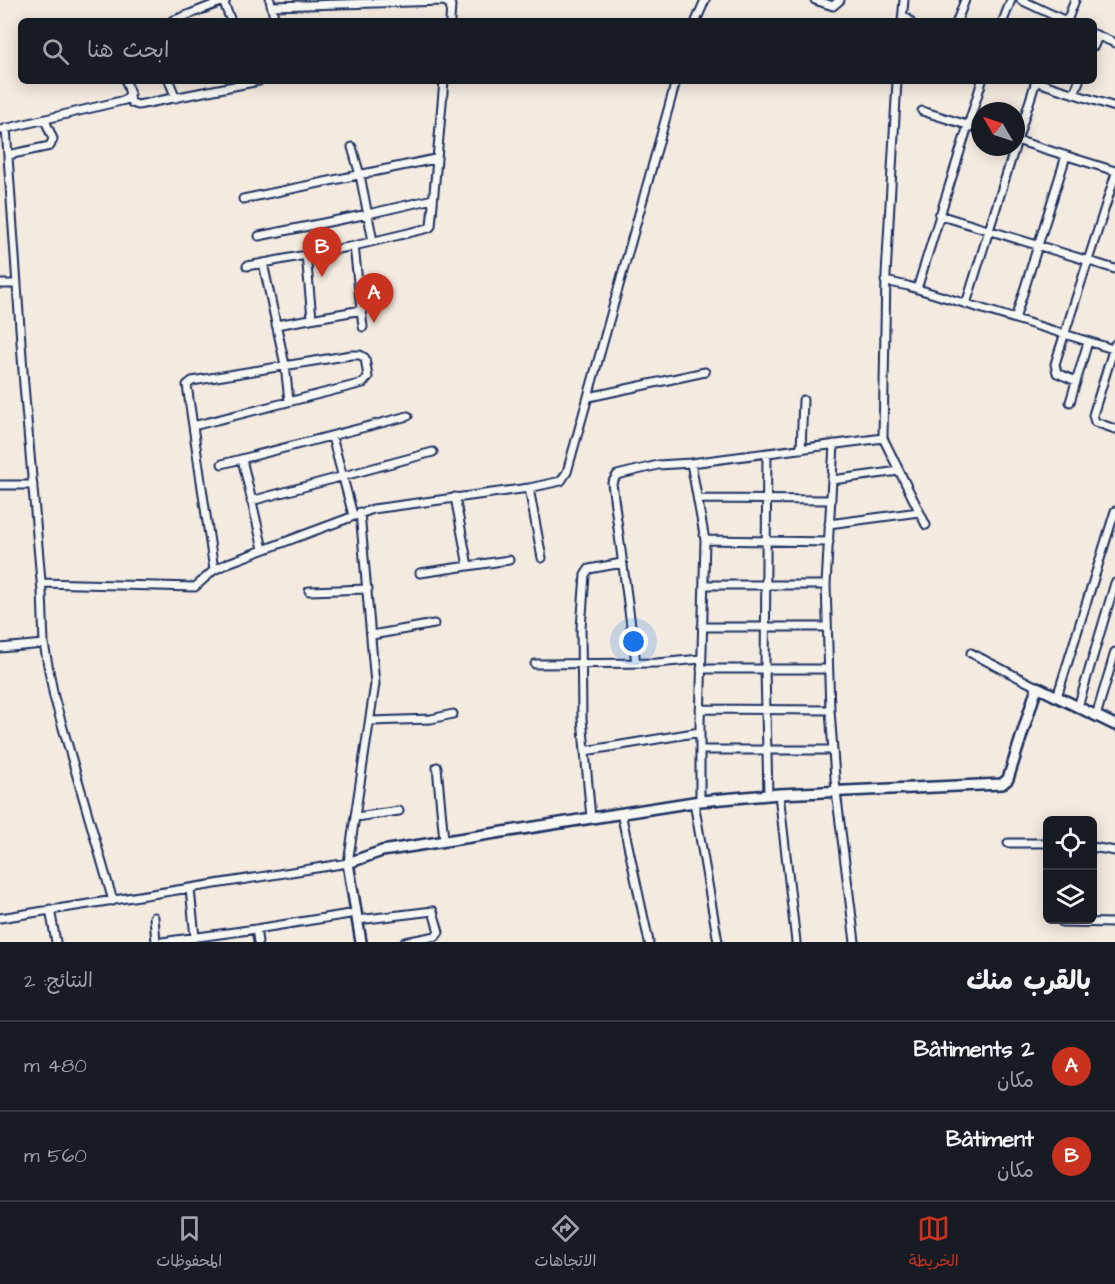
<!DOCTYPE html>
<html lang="ar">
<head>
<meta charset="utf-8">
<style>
	:root { --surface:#171b24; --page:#242831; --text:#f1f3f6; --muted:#9ea1a6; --line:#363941; --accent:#c8321e }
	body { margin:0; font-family:"Architects Daughter","Playpen Sans Arabic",sans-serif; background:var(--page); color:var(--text); direction:rtl }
	.controls { position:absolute; right:18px; bottom:18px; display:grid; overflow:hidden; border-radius:9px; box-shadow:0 3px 15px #0003 }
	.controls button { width:54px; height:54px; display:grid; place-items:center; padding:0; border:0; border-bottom:2px solid var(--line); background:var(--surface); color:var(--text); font:30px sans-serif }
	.compass { position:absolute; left:971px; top:102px; width:54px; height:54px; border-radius:50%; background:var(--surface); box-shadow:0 3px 15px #0003; rotate:309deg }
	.you { position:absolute; left:634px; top:642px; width:21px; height:21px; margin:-15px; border:4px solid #fff; border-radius:50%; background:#1a73e8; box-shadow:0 0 0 9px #1a73e833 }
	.badge { display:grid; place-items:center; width:39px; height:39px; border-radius:50%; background:var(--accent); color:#fff; font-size:20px; font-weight:700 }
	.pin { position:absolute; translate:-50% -50px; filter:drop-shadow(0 2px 3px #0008) }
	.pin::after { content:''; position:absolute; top:32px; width:21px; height:18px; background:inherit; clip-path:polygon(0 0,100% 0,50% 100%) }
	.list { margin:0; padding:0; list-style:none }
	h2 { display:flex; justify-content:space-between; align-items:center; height:78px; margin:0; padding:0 24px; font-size:26px }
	h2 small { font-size:20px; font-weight:400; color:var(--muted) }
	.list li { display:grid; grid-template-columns:39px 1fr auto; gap:18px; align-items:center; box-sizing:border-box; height:90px; padding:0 24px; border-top:2px solid var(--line) }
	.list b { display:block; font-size:22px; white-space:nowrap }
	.list p { margin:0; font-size:20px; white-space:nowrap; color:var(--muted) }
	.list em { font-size:20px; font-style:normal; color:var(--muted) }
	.icon { flex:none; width:33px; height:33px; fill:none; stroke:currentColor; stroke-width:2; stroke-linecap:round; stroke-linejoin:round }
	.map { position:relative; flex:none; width:1115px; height:942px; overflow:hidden; direction:ltr }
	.search { position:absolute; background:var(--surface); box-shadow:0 3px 15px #0003; left:18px; right:18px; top:18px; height:66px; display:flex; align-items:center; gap:15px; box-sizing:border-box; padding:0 21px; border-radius:9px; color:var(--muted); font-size:22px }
	.sheet { height:258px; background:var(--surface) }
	nav { display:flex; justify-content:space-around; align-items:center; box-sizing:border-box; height:84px; border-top:2px solid var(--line); background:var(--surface); font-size:16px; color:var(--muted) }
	nav a { display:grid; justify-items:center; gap:3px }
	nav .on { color:var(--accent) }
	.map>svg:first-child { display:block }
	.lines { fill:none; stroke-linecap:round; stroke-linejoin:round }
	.street-casing { stroke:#1b2f5e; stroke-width:11 }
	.secondary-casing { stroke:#1b2f5e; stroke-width:14 }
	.street { stroke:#f6f6f2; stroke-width:7 }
	.secondary { stroke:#f6f6f2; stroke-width:9 }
</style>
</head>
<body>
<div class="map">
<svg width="1115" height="942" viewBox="0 0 1115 942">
	<rect width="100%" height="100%" fill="#f3eae0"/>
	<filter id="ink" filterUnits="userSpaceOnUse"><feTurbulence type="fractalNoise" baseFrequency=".0167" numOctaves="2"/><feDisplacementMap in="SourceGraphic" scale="12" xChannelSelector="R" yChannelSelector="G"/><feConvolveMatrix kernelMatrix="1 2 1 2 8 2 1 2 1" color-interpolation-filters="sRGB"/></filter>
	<g filter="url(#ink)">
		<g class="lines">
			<!-- street casing -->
			<g class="street-casing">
				<path id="street" d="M270 0 275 21
					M815 0 833 6 840 0
					M1021 0 1066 21
					M223 1 231 21
					M272 6 444 1 451 5 450 21
					M903 15 910 21
					M172 21 226 0
					M696 21 705 0
					M902 21 904 0
					M957 21 965 0
					M1003 21 1011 0
					M1067 21 1075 0
					M1094 34 1115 43
					M1094 46 1098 36
					M169 81 176 98
					M897 81 886 275 883 438 926 525
					M1034 81 1115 107
					M1074 94 1079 81
					M129 97 132 103 138 105 259 81
					M922 111 980 129
					M6 128 24 385 42 592 44 644 54 697 113 901
					M0 130 125 100 130 94 126 81
					M1016 140 1115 171
					M1016 144 1036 81
					M352 147 360 175 373 241
					M8 155 50 146 53 139 45 120
					M243 199 435 159
					M939 215 1115 269
					M259 236 368 214 433 199
					M354 246 363 327
					M306 254 312 318
					M263 263 285 365 289 401
					M247 266 354 246 429 228 431 226 444 81
					M885 281 908 286 1113 349
					M0 284H17
					M917 289 982 81
					M966 304 1015 147
					M1015 319 1066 156
					M276 325 362 310
					M1115 344 1093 415 1095 422 1115 429
					M1076 381 1057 373 1055 364 1115 176
					M589 397 705 372
					M1070 402 1088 342
					M193 426 363 383 368 377 365 358 360 355H351L192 381 187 385 214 570
					M332 437 353 515
					M834 444 826 585 830 710 836 791 855 942
					M801 449 803 400
					M767 453 765 669 768 795
					M242 459 263 549
					M691 463 705 540 700 723V801
					M222 464 408 416
					M832 480 899 471
					M0 485H33
					M529 488 542 558
					M455 497 468 566
					M698 499 831 500
					M251 501 433 452
					M829 524 919 512
					M705 540 829 542
					M420 573 509 560
					M41 583 195 587 214 570 228 563 373 509 529 488 561 481 567 472 676 81
					M704 585H826
					M309 591 368 589
					M702 627H827
					M372 635 434 624
					M0 648 44 644
					M971 653 1037 687
					M636 663 612 483 617 475 658 465 691 463 883 438
					M535 664 657 663 701 659
					M701 669H828
					M1057 697 1115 511
					M1078 707 1115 583
					M700 709 830 710
					M1096 716 1115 652
					M371 721 431 719 453 714
					M700 750H832
					M585 751 700 732
					M437 767 444 840
					M779 794 796 942
					M694 802 718 942
					M621 813 649 942
					M356 817 399 811
					M591 818 582 718 581 628 585 575 589 569 622 563
					M1008 843H1048
					M1092 847 1115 851
					M190 889 195 937
					M50 909 56 942
					M154 917 156 942
					M0 918 348 863 375 684 360 512
					M358 920 433 911 439 932 436 936 405 942
					M1062 922 1115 923
					M256 929 258 942
					M162 942 256 929 356 913"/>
			</g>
			<!-- secondary casing -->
			<g class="secondary-casing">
				<path id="secondary" d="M361 942 348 863 382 851 700 801 779 794 1002 784 1008 779 1037 687 1115 725"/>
			</g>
			<!-- street -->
			<use href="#street" class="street"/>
			<!-- secondary -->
			<use href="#secondary" class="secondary"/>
		</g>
	</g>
</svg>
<div class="controls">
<button><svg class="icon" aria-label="locate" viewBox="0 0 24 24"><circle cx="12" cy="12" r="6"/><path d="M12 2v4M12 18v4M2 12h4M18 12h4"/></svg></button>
<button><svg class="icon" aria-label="layers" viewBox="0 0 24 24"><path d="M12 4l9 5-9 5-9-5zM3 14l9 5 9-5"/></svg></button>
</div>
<svg class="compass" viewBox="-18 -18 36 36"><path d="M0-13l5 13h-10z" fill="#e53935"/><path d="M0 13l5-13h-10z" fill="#9ea1a6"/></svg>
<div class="you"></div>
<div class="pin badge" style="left:374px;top:323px">A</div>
<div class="pin badge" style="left:322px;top:277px">B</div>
<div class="search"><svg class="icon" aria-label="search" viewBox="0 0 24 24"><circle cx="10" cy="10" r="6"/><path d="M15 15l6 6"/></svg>ابحث هنا</div>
</div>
<section class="sheet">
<h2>بالقرب منك<small>النتائج: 2</small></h2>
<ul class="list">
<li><span class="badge">A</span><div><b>2 Bâtiments</b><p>مكان</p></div><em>480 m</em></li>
<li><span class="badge">B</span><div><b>Bâtiment</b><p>مكان</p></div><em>560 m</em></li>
</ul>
</section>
<nav>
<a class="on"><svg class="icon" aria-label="map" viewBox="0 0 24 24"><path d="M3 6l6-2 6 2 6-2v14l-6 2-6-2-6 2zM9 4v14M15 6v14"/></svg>الخريطة</a>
<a><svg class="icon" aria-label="directions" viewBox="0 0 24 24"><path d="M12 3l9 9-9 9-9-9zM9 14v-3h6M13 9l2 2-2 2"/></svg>الاتجاهات</a>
<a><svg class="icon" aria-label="saved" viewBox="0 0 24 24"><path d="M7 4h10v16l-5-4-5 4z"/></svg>المحفوظات</a>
</nav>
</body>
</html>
